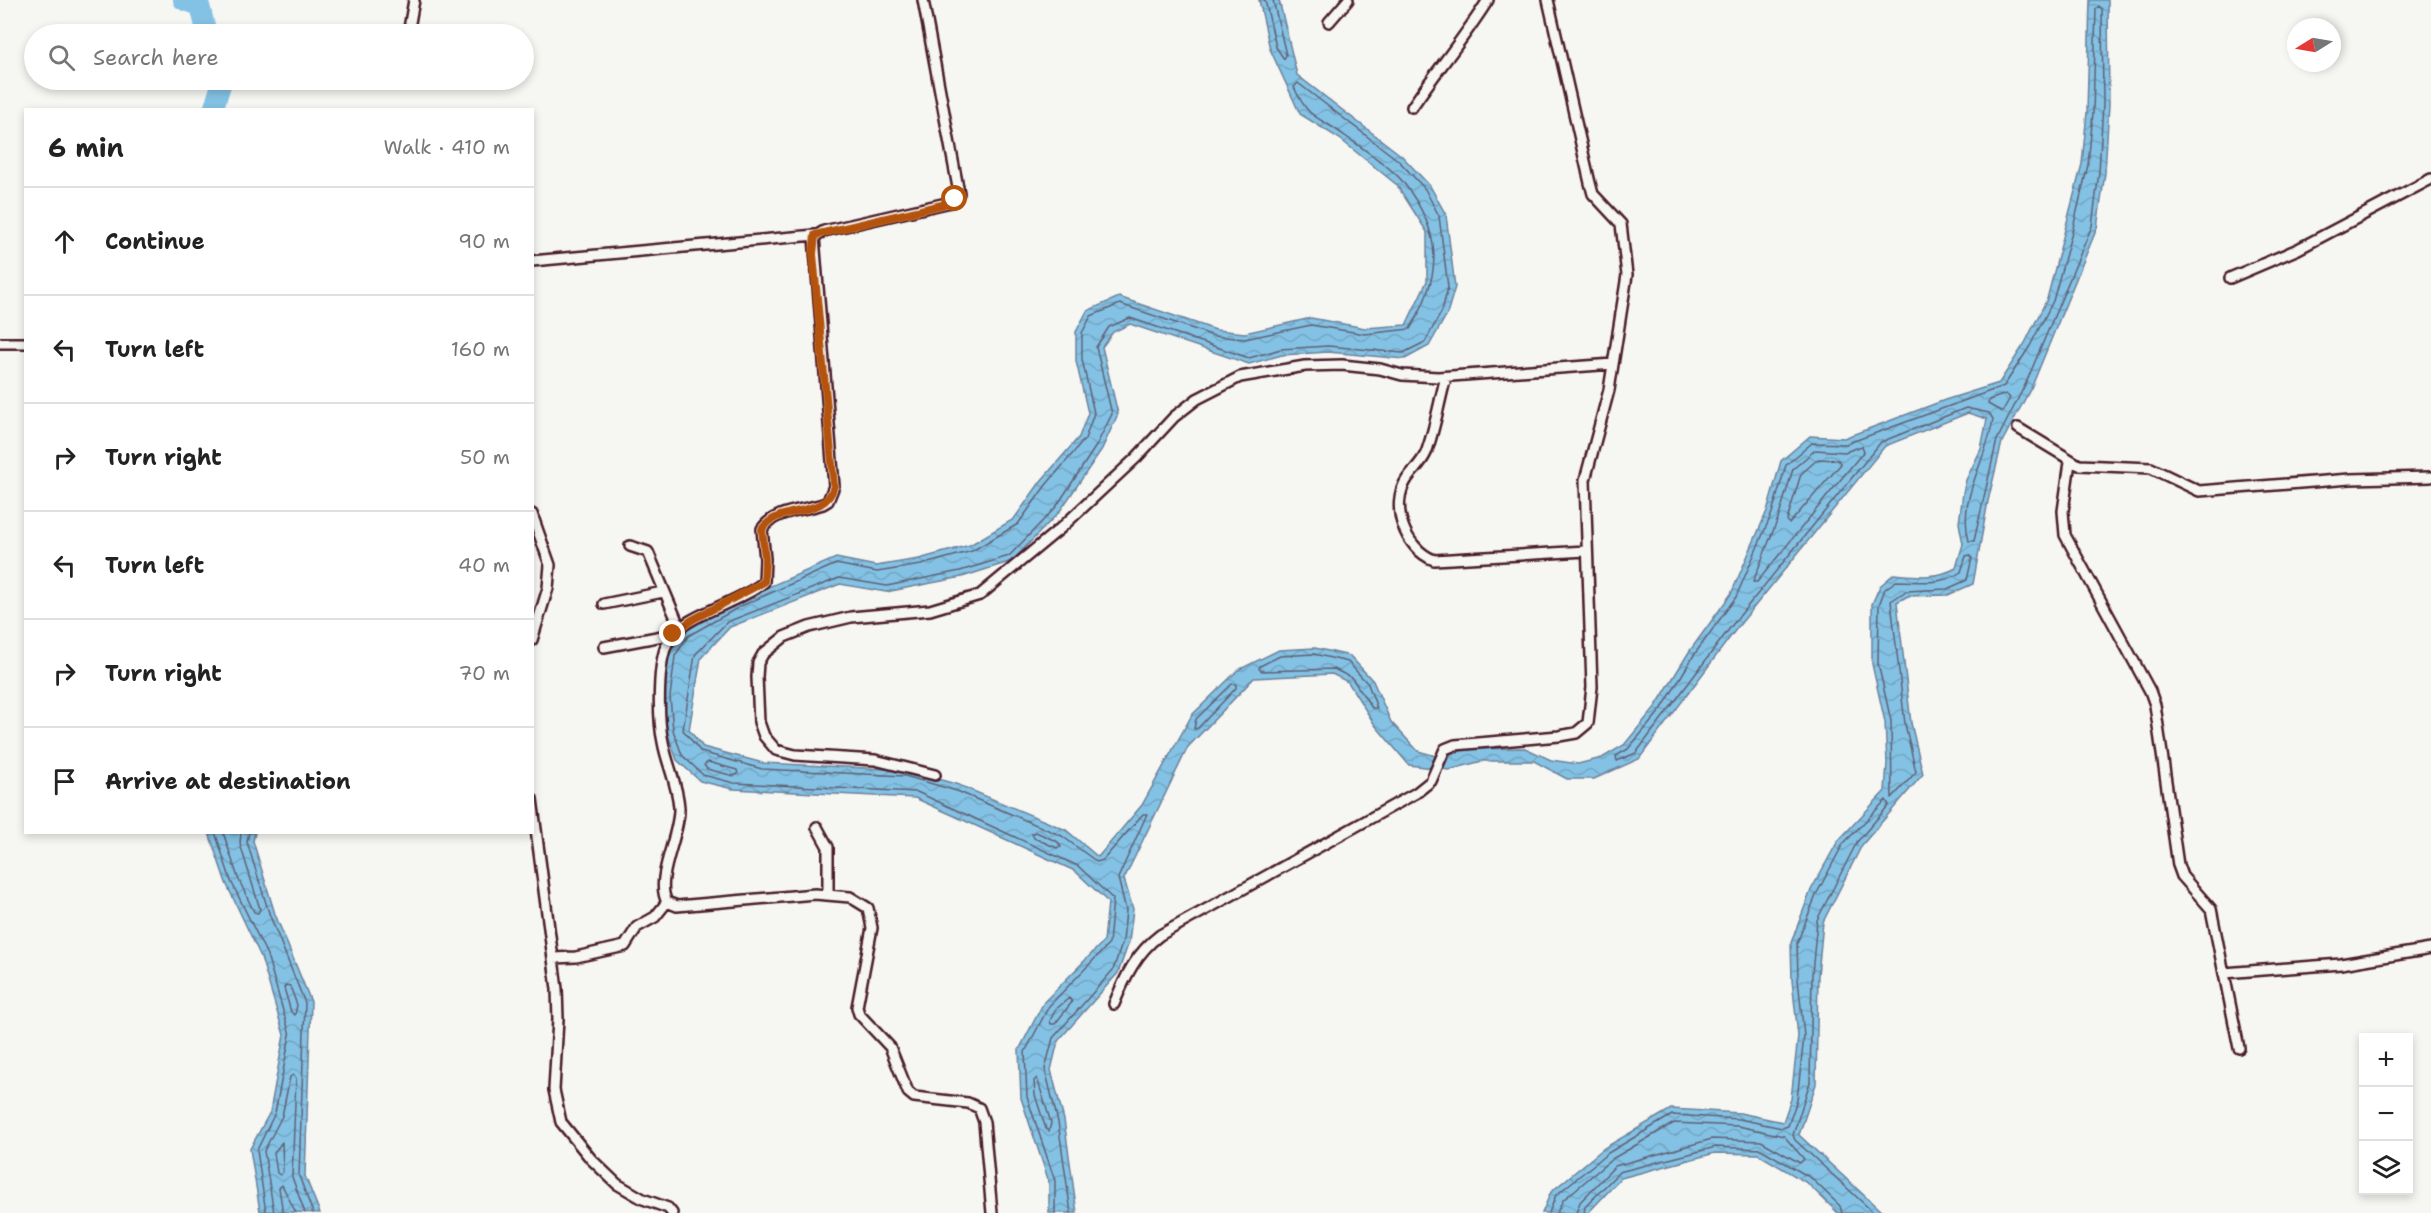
<!DOCTYPE html>
<html lang="en">
<head>
<meta charset="utf-8">
<style>
	:root { --surface:#fff; --page:#f6f6f6; --text:#222; --muted:#767676; --line:#e0e0e0 }
	body { margin:0; font-family:"Shantell Sans",sans-serif; background:var(--page); color:var(--text) }
	.controls { position:absolute; right:18px; bottom:18px; display:grid; overflow:hidden; border-radius:0px; box-shadow:0 3px 9px #0003 }
	.controls button { width:54px; height:54px; display:grid; place-items:center; padding:0; border:0; border-bottom:2px solid var(--line); background:var(--surface); color:var(--text); font:30px sans-serif }
	.compass { position:absolute; left:2287px; top:18px; width:54px; height:54px; border-radius:50%; background:var(--surface); box-shadow:0 3px 9px #0003; rotate:259deg }
	.stop { position:absolute; width:18px; height:18px; margin:-14px; border:4px solid #b45309; border-radius:50%; background:#fff }
	.stop.end { background:#b45309; border-color:#fff; box-shadow:0 2px 6px #0008 }
	.list { margin:0; padding:0; list-style:none }
	h2 { display:flex; justify-content:space-between; align-items:center; height:78px; margin:0; padding:0 24px; font-size:26px }
	h2 small { font-size:20px; font-weight:400; color:var(--muted) }
	.list li { display:grid; grid-template-columns:39px 1fr auto; gap:18px; align-items:center; box-sizing:border-box; height:108px; padding:0 24px; border-top:2px solid var(--line) }
	.list b { display:block; font-size:22px; white-space:nowrap }
	.list em { font-size:20px; font-style:normal; color:var(--muted) }
	.icon { flex:none; width:33px; height:33px; fill:none; stroke:currentColor; stroke-width:2; stroke-linecap:round; stroke-linejoin:round }
	.map { position:relative; flex:none; width:2431px; height:1213px; overflow:hidden }
	.search { position:absolute; background:var(--surface); box-shadow:0 3px 9px #0003; left:24px; top:24px; width:510px; height:66px; display:flex; align-items:center; gap:15px; box-sizing:border-box; padding:0 21px; border-radius:33px; color:var(--muted); font-size:22px }
	.panel { position:absolute; background:var(--surface); box-shadow:0 3px 9px #0003; left:24px; top:108px; width:510px; height:726px; border-radius:0px }
	.map>svg:first-child { display:block }
	.water { fill:url(#water-waves); stroke:#6c819a; stroke-width:1.5 }
	.lines { fill:none; stroke-linecap:round; stroke-linejoin:round }
	.shore { stroke:#616075; stroke-width:1.5 }
	.river { stroke:#83c2e4; stroke-width:20 }
	.minor-casing { stroke:#4a1f2b; stroke-width:14 }
	.minor { stroke:#f6f6f2; stroke-width:9 }
	.route { stroke:#b45309; stroke-width:8 }
</style>
</head>
<body>
<div class="map">
<svg width="2431" height="1213" viewBox="0 0 2431 1213">
	<defs>
		<pattern id="water-waves" width="16" height="10" patternUnits="userSpaceOnUse" patternTransform="scale(1.5)"><rect width="16" height="10" fill="#83c2e4"/><path d="M0 5q4-4 8 0t8 0" fill="none" stroke="#73a6c4"/></pattern>
	</defs>
	<rect width="100%" height="100%" fill="#f6f6f2"/>
	<filter id="ink" filterUnits="userSpaceOnUse"><feTurbulence type="fractalNoise" baseFrequency=".0167" numOctaves="2"/><feDisplacementMap in="SourceGraphic" scale="12" xChannelSelector="R" yChannelSelector="G"/><feConvolveMatrix kernelMatrix="1 2 1 2 8 2 1 2 1" color-interpolation-filters="sRGB"/></filter>
	<g filter="url(#ink)">
		<!-- water -->
		<path class="water" d="M1259 0H1279L1297 75 1402 156 1430 186 1446 215 1455 287 1447 314 1429 346 1405 359 1328 352 1282 355 1249 364 1130 324 1113 332 1102 347 1118 414 1102 449 1060 511 1012 561 962 577 886 592 840 584 730 627 701 658 689 730 703 747 763 763 906 770 959 785 1066 830 1098 857 1142 805 1192 715 1238 670 1279 650 1315 648 1350 656 1373 681 1391 722 1418 751 1443 758 1465 749 1525 748 1551 760 1578 764 1602 758 1624 745 1656 706 1689 652 1731 594 1767 511 1781 461 1810 436 1844 438 1945 400 1999 383 2025 343 2047 299 2082 164 2087 112 2090 0H2108L2109 104 2105 173 2097 228 2032 386 2002 442 1988 501 1973 584 1948 595 1908 596 1897 602 1911 723 1923 774 1862 845 1823 922 1818 975 1816 1084 1799 1135 1883 1213H1838L1807 1183 1758 1154 1715 1153 1621 1178 1588 1213H1542L1551 1192 1604 1148 1671 1109 1740 1113 1783 1122 1791 1099 1798 1036 1792 980 1791 943 1811 890 1838 841 1885 791 1887 763 1885 722 1872 664V604L1880 586 1894 574C1916 576 1937 579 1956 568L1963 544 1959 523 1963 493 1966 480 1981 449 1987 419 1968 413 1885 446 1737 628 1639 759 1594 779H1567L1534 761H1482L1449 770 1409 765 1375 725 1348 682 1332 674 1254 678 1188 747 1124 879 1133 909 1129 942 1118 973 1058 1041 1051 1070 1064 1120 1077 1213H1049V1182L1021 1098 1019 1050 1044 1002 1104 941 1108 902 1075 871 915 798 733 789 700 781 677 760 667 732 664 697 669 654 684 632 738 600 836 558 876 566 919 559 970 545 1014 519 1041 481 1079 437 1088 413 1076 361V332L1087 311 1119 297 1216 330 1245 333 1311 318 1365 328 1406 325 1427 281V232L1397 185 1340 139 1300 114 1270 49Z
			M209 833H255L253 841 275 914 311 1002 305 1176 320 1213 260 1211 250 1149 270 1112 284 1035 261 957 226 883Z"/>
		<g class="lines">
			<!-- shore -->
			<path class="shore" d="M1265 0 1276 47 1284 59 1286 55 1273 0
				M2099 6 2102 9 2103 104 2099 172 2092 226 2026 383 1997 440 1974 541H1969C1957 497 1987 462 1993 419L1989 413 1966 408 1881 442 1733 624 1636 753 1617 761 1616 756 1628 749 1661 710 1694 655 1736 597 1772 513 1786 465 1812 443 1846 444 2004 386 2030 346 2053 301 2073 228 2088 165 2093 113 2096 9Z
				M2006 394 2010 398 2002 412 1988 404 1989 400Z
				M1862 446 1864 451 1757 582H1753L1779 516 1793 469 1815 450 1845 452Z
				M1818 459 1838 460 1841 464 1789 524 1787 520 1801 474Z
				M1970 555 1972 558 1967 580 1947 589 1906 591 1891 601 1905 724 1916 772 1892 798 1891 721 1878 663 1879 605 1885 589 1896 581C1919 581 1940 586 1961 572L1966 556Z
				M1314 654 1348 662 1368 684 1377 708H1372L1352 678 1334 669 1262 671 1259 669 1260 666 1280 656Z
				M1232 684H1236V688L1198 728 1194 729 1196 719Z
				M708 762 737 770 738 774 734 776 707 769 704 765Z
				M215 832 231 881 267 955 290 1035 275 1113 257 1150 266 1213
				M223 832 238 878 254 912 258 913 260 909 240 844 241 832
				M249 832 247 842 270 916 305 1003 299 1176 313 1213
				M1036 832 1058 842 1061 847 1057 848 1034 838 1032 834Z
				M286 985 290 986 297 1005 295 1015 291 1012 284 988Z
				M1069 998 1072 1002 1055 1024H1051L1050 1021 1055 1010Z
				M1037 1078 1051 1123 1049 1131 1046 1129 1035 1095 1034 1081Z
				M282 1142 283 1172 280 1175 277 1173 274 1153Z
				M274 1213 264 1151 282 1116 290 1077 293 1075 296 1078 292 1177 305 1213
				M283 1213 279 1188 282 1185 296 1213
				M1055 1213V1181L1027 1097 1025 1052 1049 1006 1109 944 1113 899 1078 866 917 792 734 783 703 775 682 755 673 730 670 697 675 656 688 636 741 606 836 564 877 572 921 565 972 551 1018 524 1046 485 1085 439 1094 413 1082 359V333L1091 316 1120 304 1214 336 1245 339 1311 325 1365 334 1410 329C1443 274 1443 233 1403 182 1390 166 1362 148 1345 136 1318 115 1309 121 1294 87L1298 83 1399 161 1425 189 1439 216 1448 287 1442 311 1425 342 1403 353 1328 346 1281 349 1249 358 1130 318 1109 327 1096 347 1112 414 1096 446 1056 507 1009 556 960 571 887 586 839 578 727 622 695 655 683 730 701 752 762 769 905 776 957 791 1062 836 1097 862 1103 860 1143 814H1147L1118 878 1126 910 1123 941 1113 970 1053 1038 1045 1069 1058 1122 1071 1213
				M1549 1213 1556 1195 1608 1153 1672 1115 1739 1119 1782 1128 1788 1126 1797 1100 1804 1036 1798 979 1797 943 1817 893 1843 844 1886 800 1889 805 1857 842 1817 920 1812 974 1810 1082 1793 1135 1795 1140 1874 1213
				M1557 1213 1563 1200 1612 1159 1674 1123 1738 1126 1784 1136 1804 1159 1800 1163 1761 1141 1712 1139 1615 1166 1580 1202 1576 1213
				M1584 1213 1585 1207 1619 1172 1716 1147 1761 1149 1811 1178 1840 1206 1842 1213"/>
			<!-- river -->
			<path class="river" d="M183 0 200 6 207 34
				M213 110 221 85 220 80"/>
			<!-- minor casing -->
			<g class="minor-casing">
				<path id="minor" d="M923 0 959 193 951 202 824 231 814 237 834 486 828 501 823 504C802 511 775 510 762 529L765 559 764 582C739 604 682 614 668 642 657 662 658 720 663 742 667 765 678 785 679 808 680 836 654 879 667 902L677 906 815 894 850 897 868 908 872 928 857 1007 859 1014 890 1047 908 1092 914 1097 968 1103 979 1108 984 1122 992 1213
					M1329 22 1348 0
					M408 34 414 0
					M1412 107C1437 70 1465 37 1488 0
					M532 261 815 235
					M2230 278 2298 249 2431 179
					M0 343H26
					M1446 377C1439 402 1435 429 1426 453 1421 464 1414 469 1407 479 1389 506 1405 549 1434 560L1586 551
					M2018 428 2079 465 2151 468 2199 491 2350 479 2431 477
					M2070 462 2063 511 2065 535 2150 691 2155 705 2178 865 2182 876 2211 909 2239 1048
					M532 514 550 565 548 588 532 640
					M630 546 648 552 680 628
					M604 604 663 592
					M604 647 673 634
					M935 775 875 760 795 755 776 750 764 736 759 722 757 677 758 663 763 654 784 637 809 627 851 617 930 610 980 595 1062 527 1136 458 1174 417 1197 399 1240 377 1305 366 1342 365 1380 369 1402 375 1438 377 1613 364
					M532 799 557 989 558 1019 554 1090 561 1122 591 1159 617 1184 643 1199 668 1208 672 1213
					M817 827 828 847V894
					M554 958 576 957 625 946 637 927 655 917 667 902
					M2224 973 2341 964 2431 949
					M1114 1004C1125 977 1136 953 1160 935L1416 793 1431 781 1445 749 1455 745 1559 736 1576 733 1588 723 1592 687 1585 480 1609 390 1627 275 1621 224 1593 194 1590 183 1548 0"/>
			</g>
			<!-- minor -->
			<use href="#minor" class="minor"/>
		</g>
	</g>
	<g class="lines" filter="url(#ink)">
		<!-- route -->
		<path class="route" d="M673 634 692 620 764 582 765 559 762 529C780 503 825 520 834 486L813 254 815 235 942 205 955 199"/>
	</g>
</svg>
<div class="controls">
<button>+</button>
<button>−</button>
<button><svg class="icon" aria-label="layers" viewBox="0 0 24 24"><path d="M12 4l9 5-9 5-9-5zM3 14l9 5 9-5"/></svg></button>
</div>
<svg class="compass" viewBox="-18 -18 36 36"><path d="M0-13l5 13h-10z" fill="#e53935"/><path d="M0 13l5-13h-10z" fill="#767676"/></svg>
<div class="stop" style="left:955px;top:199px"></div>
<div class="stop end" style="left:673px;top:634px"></div>
<div class="search"><svg class="icon" aria-label="search" viewBox="0 0 24 24"><circle cx="10" cy="10" r="6"/><path d="M15 15l6 6"/></svg>Search here</div>
<section class="panel">
<h2>6 min<small>Walk · 410 m</small></h2>
<ul class="list">
<li><svg class="icon" aria-label="ahead" viewBox="0 0 24 24"><path d="M12 20V5M6 11l6-6 6 6"/></svg><div><b>Continue</b></div><em>90 m</em></li>
<li><svg class="icon" aria-label="left" viewBox="0 0 24 24"><path d="M17 20v-9H6M10 6l-5 5 5 5"/></svg><div><b>Turn left</b></div><em>160 m</em></li>
<li><svg class="icon" aria-label="right" viewBox="0 0 24 24"><path d="M7 20v-9h11M14 6l5 5-5 5"/></svg><div><b>Turn right</b></div><em>50 m</em></li>
<li><svg class="icon" aria-label="left" viewBox="0 0 24 24"><path d="M17 20v-9H6M10 6l-5 5 5 5"/></svg><div><b>Turn left</b></div><em>40 m</em></li>
<li><svg class="icon" aria-label="right" viewBox="0 0 24 24"><path d="M7 20v-9h11M14 6l5 5-5 5"/></svg><div><b>Turn right</b></div><em>70 m</em></li>
<li><svg class="icon" aria-label="arrive" viewBox="0 0 24 24"><path d="M6 21V4h12l-3 4 3 4H6"/></svg><div><b>Arrive at destination</b></div></li>
</ul>
</section>
</div>
</body>
</html>
